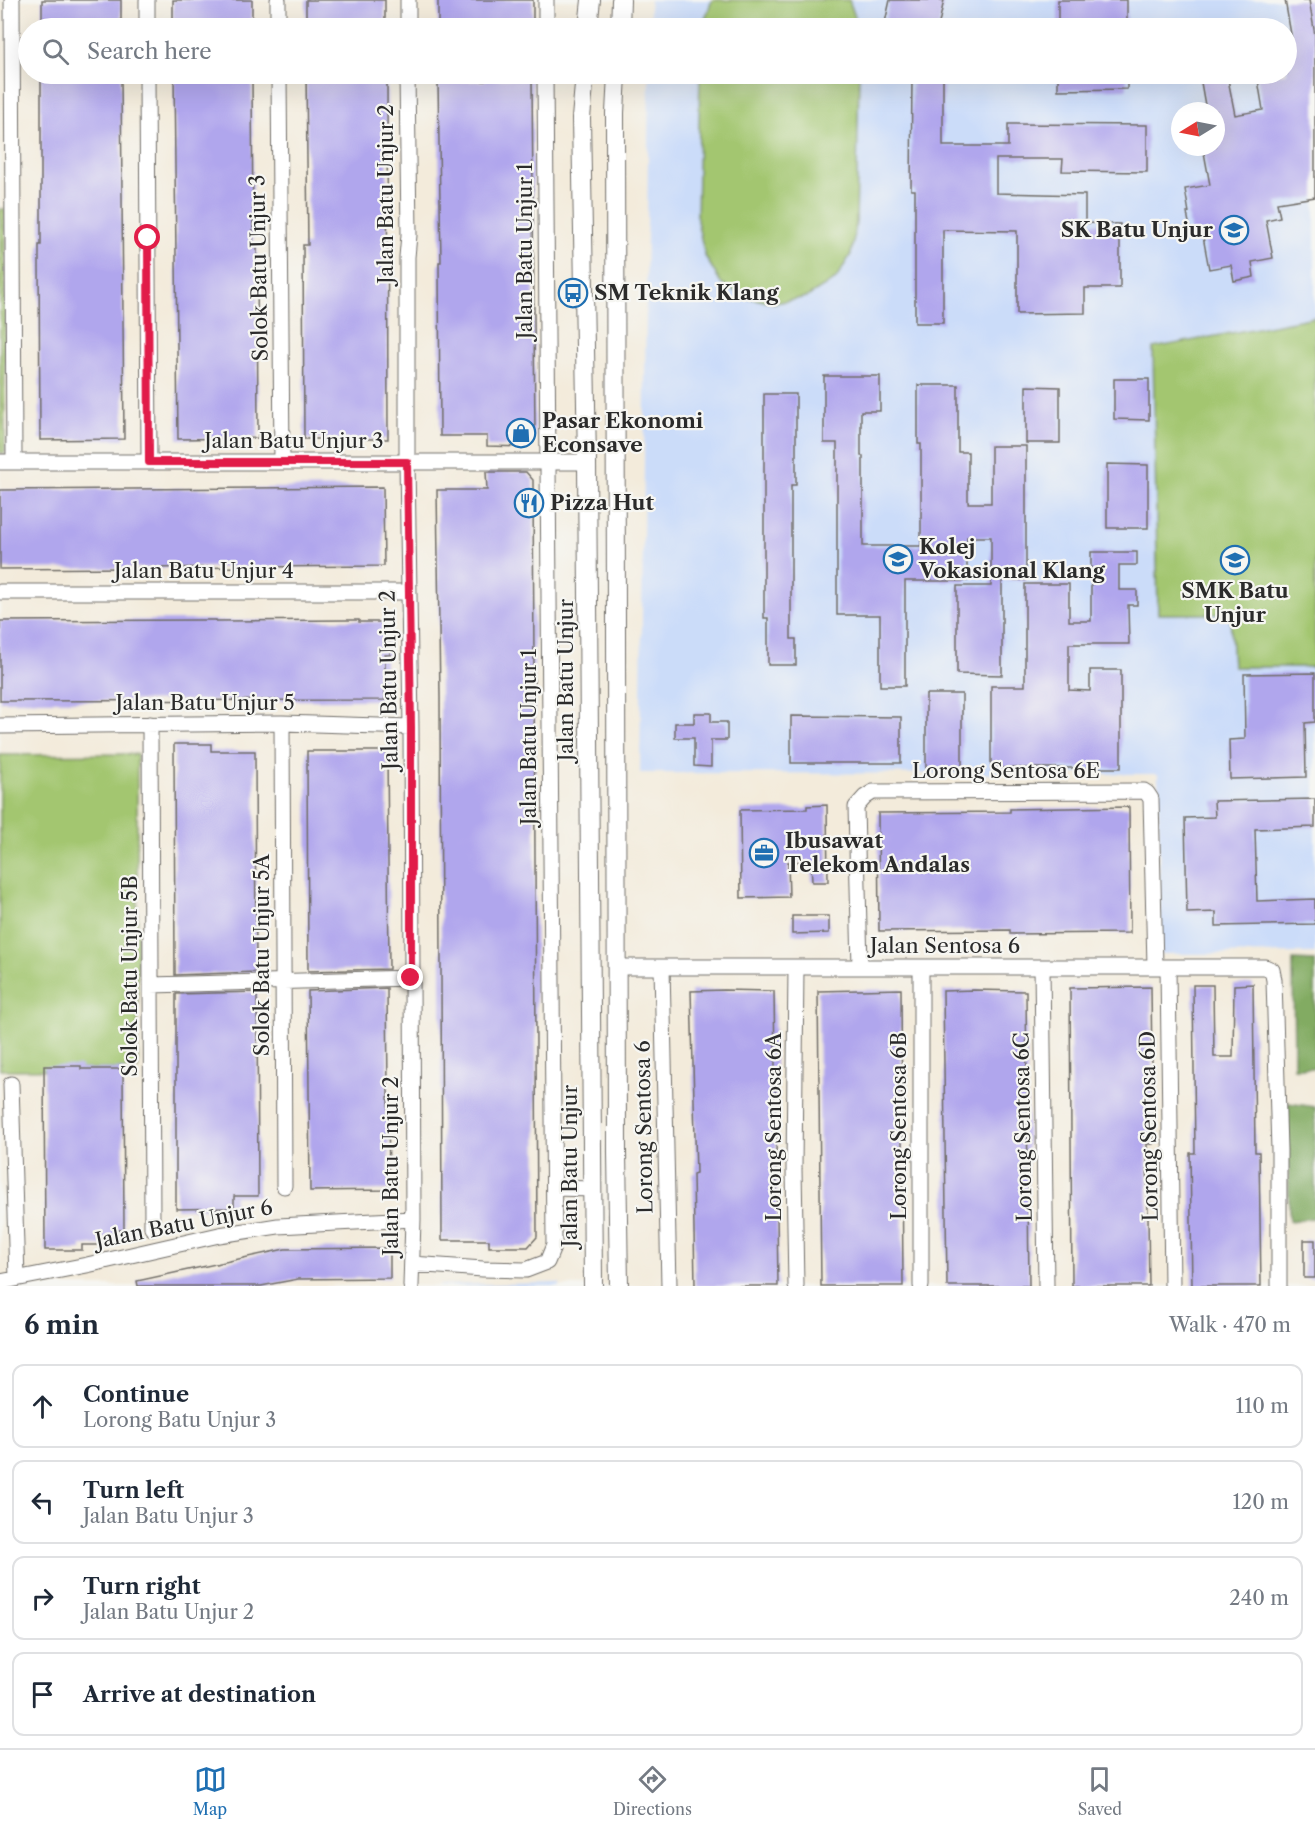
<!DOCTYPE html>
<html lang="en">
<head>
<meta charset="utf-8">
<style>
	:root { --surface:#fff; --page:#f2f2f3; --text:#1f2937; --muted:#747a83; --line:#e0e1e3; --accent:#1f6fb2 }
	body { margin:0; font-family:"Libre Caslon Text",serif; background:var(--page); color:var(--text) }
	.compass { position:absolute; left:1171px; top:102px; width:54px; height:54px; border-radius:50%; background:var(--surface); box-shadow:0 6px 24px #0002; rotate:260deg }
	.stop { position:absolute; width:18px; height:18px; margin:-14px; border:4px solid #e11d48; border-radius:50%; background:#fff }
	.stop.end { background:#e11d48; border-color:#fff; box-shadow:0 2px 6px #0008 }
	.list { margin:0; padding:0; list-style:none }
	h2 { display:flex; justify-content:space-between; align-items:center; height:78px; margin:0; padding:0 24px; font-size:26px }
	h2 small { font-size:20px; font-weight:400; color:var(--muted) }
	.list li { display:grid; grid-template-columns:39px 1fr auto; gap:18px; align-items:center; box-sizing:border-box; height:84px; margin:0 12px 12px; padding:0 12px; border:2px solid var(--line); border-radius:12px }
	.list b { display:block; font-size:22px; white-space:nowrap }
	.list p { margin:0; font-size:20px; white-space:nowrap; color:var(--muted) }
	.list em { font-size:20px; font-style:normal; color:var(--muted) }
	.icon { flex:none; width:33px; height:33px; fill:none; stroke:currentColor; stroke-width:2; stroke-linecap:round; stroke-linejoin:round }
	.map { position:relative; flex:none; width:1315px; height:1286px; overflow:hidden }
	.search { position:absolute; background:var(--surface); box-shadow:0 6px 24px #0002; left:18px; right:18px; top:18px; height:66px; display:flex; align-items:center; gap:15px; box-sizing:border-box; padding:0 21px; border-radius:33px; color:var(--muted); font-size:22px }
	.sheet { height:462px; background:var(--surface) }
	nav { display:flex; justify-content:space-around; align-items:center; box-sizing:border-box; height:84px; border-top:2px solid var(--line); background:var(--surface); font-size:16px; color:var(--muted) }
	nav a { display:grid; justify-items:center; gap:3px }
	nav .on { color:var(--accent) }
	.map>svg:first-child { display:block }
	.built { fill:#cbdcf9; fill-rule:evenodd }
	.green { fill:#a3c670; stroke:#67784e; stroke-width:1.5 }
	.forest { fill:#82ab62; stroke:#566b46; stroke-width:1.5 }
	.building { fill:#b0a6ed }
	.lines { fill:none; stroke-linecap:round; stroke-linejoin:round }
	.minor-casing { stroke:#716e69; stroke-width:17 }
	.major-casing { stroke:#716e69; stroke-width:20 }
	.minor { stroke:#fff; stroke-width:15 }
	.major { stroke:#fff; stroke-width:18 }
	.route { stroke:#e11d48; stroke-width:8 }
	.labels { text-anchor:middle; stroke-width:4.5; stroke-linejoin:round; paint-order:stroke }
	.street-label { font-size:21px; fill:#2b2b2b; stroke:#f6f6f2 }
	.poi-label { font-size:21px; font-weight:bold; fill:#2b2b2b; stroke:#f6f6f2; text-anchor:start }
</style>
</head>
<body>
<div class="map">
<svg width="1315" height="1286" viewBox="0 0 1315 1286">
	<rect width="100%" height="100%" fill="#f6f6f2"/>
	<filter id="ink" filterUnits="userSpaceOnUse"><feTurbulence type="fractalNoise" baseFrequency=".0167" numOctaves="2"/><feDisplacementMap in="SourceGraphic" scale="12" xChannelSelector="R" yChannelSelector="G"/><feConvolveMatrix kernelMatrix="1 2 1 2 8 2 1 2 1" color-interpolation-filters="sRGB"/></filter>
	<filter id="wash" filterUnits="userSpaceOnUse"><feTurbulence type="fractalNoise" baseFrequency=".008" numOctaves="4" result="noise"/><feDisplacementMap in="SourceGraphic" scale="24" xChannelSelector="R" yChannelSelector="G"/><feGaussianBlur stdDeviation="1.35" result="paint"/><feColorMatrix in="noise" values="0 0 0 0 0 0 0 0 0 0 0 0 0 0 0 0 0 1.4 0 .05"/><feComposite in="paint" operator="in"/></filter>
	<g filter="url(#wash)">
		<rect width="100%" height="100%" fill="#f3ebdb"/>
		<!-- built -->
		<path class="built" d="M650 0H1315V953L1161 954 1158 774 640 773 649 74H1286V28H650ZM1180 111H1216V147H1180Z
			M560 1283V1286H439L440 1285Z"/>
		<!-- green -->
		<path class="green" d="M712 0H849L859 28H702Z
			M700 74H859L856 224 851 254 836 279 807 297 775 303 745 297 721 283 705 256 697 221Z
			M0 209H5V453H0Z
			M1315 317V667H1233L1230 614H1158L1153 348Z
			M137 754 138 1069 0 1070V755Z"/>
		<!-- forest -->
		<path class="forest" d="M1293 960 1315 961V1068H1294Z
			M1288 1103 1315 1107V1218L1289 1221Z"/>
		<g id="blocks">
			<!-- building -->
			<path class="building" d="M42 0H121V28H42Z
				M173 0H252V28H173Z
				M306 0H385V28H306Z
				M438 0H533V28H438Z
				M890 0H944L938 28H890L884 27Z
				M1058 0H1127V28H1058Z
				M1285 0H1309L1315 35V197L1277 203 1280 217 1266 220 1273 258 1252 262 1254 277 1234 281 1231 265 1209 269 1202 231 1191 233 1187 213H1189L1185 189 1210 185 1203 147H1216V111H1206L1200 77 1227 74 1235 115 1263 110 1257 74H1287V54L1292 53 1289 41 1292 40Z
				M41 74H121L124 439 40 440 39 258V245H41Z
				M174 74H252L253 245H257L258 438 178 439Z
				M306 74H387L388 439H304L303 245H308Z
				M912 74H943V146H1008V124L1147 125V172L1062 171 1063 159H996V193L1085 195V223L1120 224V288H1085V313L1017 314V231L943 230V323H915V190H911Z
				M1058 74H1127V89L1058 90Z
				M485 79H532L535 437 526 447 487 446V436H440L439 262H441L438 82 485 81Z
				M824 376H880V411H861V456H863V546H921V444H918V385H958V452H968V503H991V446H1026V580H1002V675L957 674V586H991V537H967V581H905V686H880V615H837V443H824Z
				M1114 379H1149V420L1114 419Z
				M1026 386 1060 387V443H1026Z
				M764 394H796V485H791V639H796V665H768V618H764Z
				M1107 464 1148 465V528H1107Z
				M486 472H526L533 480 537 1237 528 1247H489V1240H442L440 697 437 490H487Z
				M383 487 384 566 0 569V490Z
				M1091 552H1137V565H1119V590H1137V605H1128L1129 644H1069V690L1090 691V670H1121V768H991V686H1025V584H1069V621H1091Z
				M201 620H216V621L346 620H359V622H390V655H385V700L0 701V621Z
				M1315 673V722L1305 723 1306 777 1230 779 1229 740 1245 739 1244 674Z
				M926 694H962V769L926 768Z
				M694 713H711V722H727V740H711V767L694 766V738H675V723H694Z
				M791 716 901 717V763H791Z
				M174 744H211V751H255L256 972 175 975Z
				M307 751H387L389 969 308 971Z
				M1315 799V827L1255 829 1257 901 1315 899V924L1216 926V912L1187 913 1185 818 1215 817 1214 801Z
				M827 805 828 882H812L811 861 788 862 789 897 741 898 740 810 807 809V806Z
				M1129 807 1130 933 1010 934V930L879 931 878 813 1010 812V809Z
				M792 916H829V933L792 934Z
				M1253 984 1255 1152H1259L1261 1286H1192L1190 1153H1195L1193 985H1213L1214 1057H1233L1234 985Z
				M1151 987 1153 1144H1147L1149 1286H1072L1070 988Z
				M387 988 389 1190 310 1191 308 991Z
				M901 989 903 1286H821L818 991Z
				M724 990 774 991 778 1286H695L693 1174 696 1173 691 991Z
				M974 990 1026 991 1029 1286H947L943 991Z
				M257 992 258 1196H234V1208L176 1209V994Z
				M44 1066H81V1069H123L124 1230H119V1240H108L107 1245H82V1250H45Z
				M1304 1240H1315V1278H1304Z
				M390 1248V1278L298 1279 261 1286H138L137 1281 285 1249Z"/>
		</g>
	</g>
	<g filter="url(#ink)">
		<use href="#blocks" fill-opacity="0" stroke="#716e69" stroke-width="1.5"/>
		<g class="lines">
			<!-- minor casing -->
			<g class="minor-casing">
				<path id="minor" d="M12 0 14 462
					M278 0V28
					M147 28V0
					M408 28V0
					M546 28V0
					M147 74 149 462
					M279 74 282 462
					M407 74 409 235 407 257V462L411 727 413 1219 411 1286
					M0 462H587
					M0 592H409
					M282 723 284 1186
					M150 724 152 1228
					M0 726 282 723 411 727
					M616 967H1265L1272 970 1274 980 1279 1150V1286
					M662 967 669 1286
					M860 967 856 807 865 797 873 792 1144 791 1147 793 1151 799 1155 966
					M921 967V1286
					M1042 967 1046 1286
					M1168 967 1172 1286
					M151 985 411 978
					M11 1084 17 1278
					M554 1188 593 1189
					M412 1264 483 1269 526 1270 547 1262 554 1245 545 74
					M0 1282 87 1265 219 1235 278 1226 413 1219
					M796 1286 794 1169 796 967"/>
			</g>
			<!-- major casing -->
			<g class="major-casing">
				<path id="major" d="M588 28 591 0
					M620 28 621 0
					M585 74 581 118 587 462 593 1286
					M617 74 615 113 617 1152 619 1286"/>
			</g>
			<!-- minor -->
			<use href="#minor" class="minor"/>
			<!-- major -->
			<use href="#major" class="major"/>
		</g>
	</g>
	<g class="lines" filter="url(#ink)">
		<!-- route -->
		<path class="route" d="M148 238 149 462H407L411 727V978"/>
	</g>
	<!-- icons -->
	<defs>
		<g id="school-ring" transform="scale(1.5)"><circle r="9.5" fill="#f6f6f2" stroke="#1f6fb2" stroke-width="1.5"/><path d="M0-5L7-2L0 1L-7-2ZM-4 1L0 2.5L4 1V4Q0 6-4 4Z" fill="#1f6fb2"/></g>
		<g id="bus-ring" transform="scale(1.5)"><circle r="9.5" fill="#f6f6f2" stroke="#1f6fb2" stroke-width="1.5"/><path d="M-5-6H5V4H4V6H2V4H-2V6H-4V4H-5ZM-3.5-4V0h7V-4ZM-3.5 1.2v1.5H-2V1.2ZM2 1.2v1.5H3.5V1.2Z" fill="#1f6fb2"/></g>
		<g id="shop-ring" transform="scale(1.5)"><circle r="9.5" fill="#f6f6f2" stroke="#1f6fb2" stroke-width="1.5"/><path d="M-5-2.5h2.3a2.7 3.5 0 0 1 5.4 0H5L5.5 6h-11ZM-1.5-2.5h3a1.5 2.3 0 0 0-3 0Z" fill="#1f6fb2"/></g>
		<g id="restaurant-ring" transform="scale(1.5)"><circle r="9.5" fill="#f6f6f2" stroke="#1f6fb2" stroke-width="1.5"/><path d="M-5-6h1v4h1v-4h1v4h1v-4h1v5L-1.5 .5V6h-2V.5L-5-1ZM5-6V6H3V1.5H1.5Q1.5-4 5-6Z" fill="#1f6fb2"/></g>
		<g id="office-ring" transform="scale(1.5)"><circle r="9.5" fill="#f6f6f2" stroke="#1f6fb2" stroke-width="1.5"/><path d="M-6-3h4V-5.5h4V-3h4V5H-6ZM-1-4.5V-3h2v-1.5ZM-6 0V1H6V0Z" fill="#1f6fb2"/></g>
	</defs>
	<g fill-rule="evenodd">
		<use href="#school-ring" x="1234" y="230"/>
		<use href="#bus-ring" x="573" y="293"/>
		<use href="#shop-ring" x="521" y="433"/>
		<use href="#restaurant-ring" x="529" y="503"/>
		<use href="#school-ring" x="898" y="559"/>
		<use href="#school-ring" x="1235" y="560"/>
		<use href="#office-ring" x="764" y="853"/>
	</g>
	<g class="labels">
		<!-- street labels -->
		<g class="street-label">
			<text transform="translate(386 194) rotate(-90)" y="7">Jalan Batu Unjur 2</text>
			<text transform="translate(525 251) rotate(-90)" y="7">Jalan Batu Unjur 1</text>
			<text transform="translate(259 268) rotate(-91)" y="7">Solok Batu Unjur 3</text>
			<text x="294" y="448">Jalan Batu Unjur 3</text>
			<text x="204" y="578">Jalan Batu Unjur 4</text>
			<text transform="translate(389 680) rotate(-91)" y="7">Jalan Batu Unjur 2</text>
			<text transform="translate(566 680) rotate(-90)" y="7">Jalan Batu Unjur</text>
			<text x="205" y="710">Jalan Batu Unjur 5</text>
			<text transform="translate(529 737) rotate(-90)" y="7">Jalan Batu Unjur 1</text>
			<text x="1006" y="778">Lorong Sentosa 6E</text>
			<text x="945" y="953">Jalan Sentosa 6</text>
			<text transform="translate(262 955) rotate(-90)" y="7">Solok Batu Unjur 5A</text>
			<text transform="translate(130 976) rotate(-90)" y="7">Solok Batu Unjur 5B</text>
			<text transform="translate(899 1126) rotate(-90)" y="7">Lorong Sentosa 6B</text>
			<text transform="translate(1149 1126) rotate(-91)" y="7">Lorong Sentosa 6D</text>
			<text transform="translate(644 1127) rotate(-91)" y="7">Lorong Sentosa 6</text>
			<text transform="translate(774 1127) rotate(-90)" y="7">Lorong Sentosa 6A</text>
			<text transform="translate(1023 1127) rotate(-91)" y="7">Lorong Sentosa 6C</text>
			<text transform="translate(391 1166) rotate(-90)" y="7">Jalan Batu Unjur 2</text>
			<text transform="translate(570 1166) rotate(-90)" y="7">Jalan Batu Unjur</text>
			<text transform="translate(184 1224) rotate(-11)" y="7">Jalan Batu Unjur 6</text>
		</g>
		<!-- poi labels -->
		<g class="poi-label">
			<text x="1213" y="237" text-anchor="end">SK Batu Unjur</text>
			<text x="594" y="300">SM Teknik Klang</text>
			<text x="542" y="428">Pasar Ekonomi<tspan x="542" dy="24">Econsave</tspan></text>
			<text x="550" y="510">Pizza Hut</text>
			<text x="919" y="554">Kolej<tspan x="919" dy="24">Vokasional Klang</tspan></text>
			<text x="1235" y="598" text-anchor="middle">SMK Batu<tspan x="1235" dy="24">Unjur</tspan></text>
			<text x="785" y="848">Ibusawat<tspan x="785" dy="24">Telekom Andalas</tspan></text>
		</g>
	</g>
</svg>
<svg class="compass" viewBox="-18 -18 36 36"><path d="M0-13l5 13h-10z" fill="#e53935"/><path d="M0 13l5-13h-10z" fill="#747a83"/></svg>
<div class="stop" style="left:148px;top:238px"></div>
<div class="stop end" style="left:411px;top:978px"></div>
<div class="search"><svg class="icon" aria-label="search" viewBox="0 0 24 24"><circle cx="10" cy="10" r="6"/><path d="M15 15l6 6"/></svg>Search here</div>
</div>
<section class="sheet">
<h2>6 min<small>Walk · 470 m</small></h2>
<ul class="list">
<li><svg class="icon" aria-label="ahead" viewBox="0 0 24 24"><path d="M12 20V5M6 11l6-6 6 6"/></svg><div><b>Continue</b><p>Lorong Batu Unjur 3</p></div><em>110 m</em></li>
<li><svg class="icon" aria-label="left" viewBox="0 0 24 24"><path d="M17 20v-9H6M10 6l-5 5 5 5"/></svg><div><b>Turn left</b><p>Jalan Batu Unjur 3</p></div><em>120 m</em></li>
<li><svg class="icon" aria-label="right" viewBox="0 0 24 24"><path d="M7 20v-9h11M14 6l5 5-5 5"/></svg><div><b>Turn right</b><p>Jalan Batu Unjur 2</p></div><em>240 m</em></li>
<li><svg class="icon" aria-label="arrive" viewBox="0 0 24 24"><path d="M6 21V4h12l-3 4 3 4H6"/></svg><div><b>Arrive at destination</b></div></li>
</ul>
</section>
<nav>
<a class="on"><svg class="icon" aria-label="map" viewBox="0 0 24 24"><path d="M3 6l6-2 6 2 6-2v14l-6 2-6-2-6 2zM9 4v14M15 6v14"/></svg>Map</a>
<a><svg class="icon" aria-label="directions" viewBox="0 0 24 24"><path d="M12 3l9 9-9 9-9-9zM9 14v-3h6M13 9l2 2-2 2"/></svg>Directions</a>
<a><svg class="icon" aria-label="saved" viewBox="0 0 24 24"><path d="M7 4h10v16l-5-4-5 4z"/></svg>Saved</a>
</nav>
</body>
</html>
